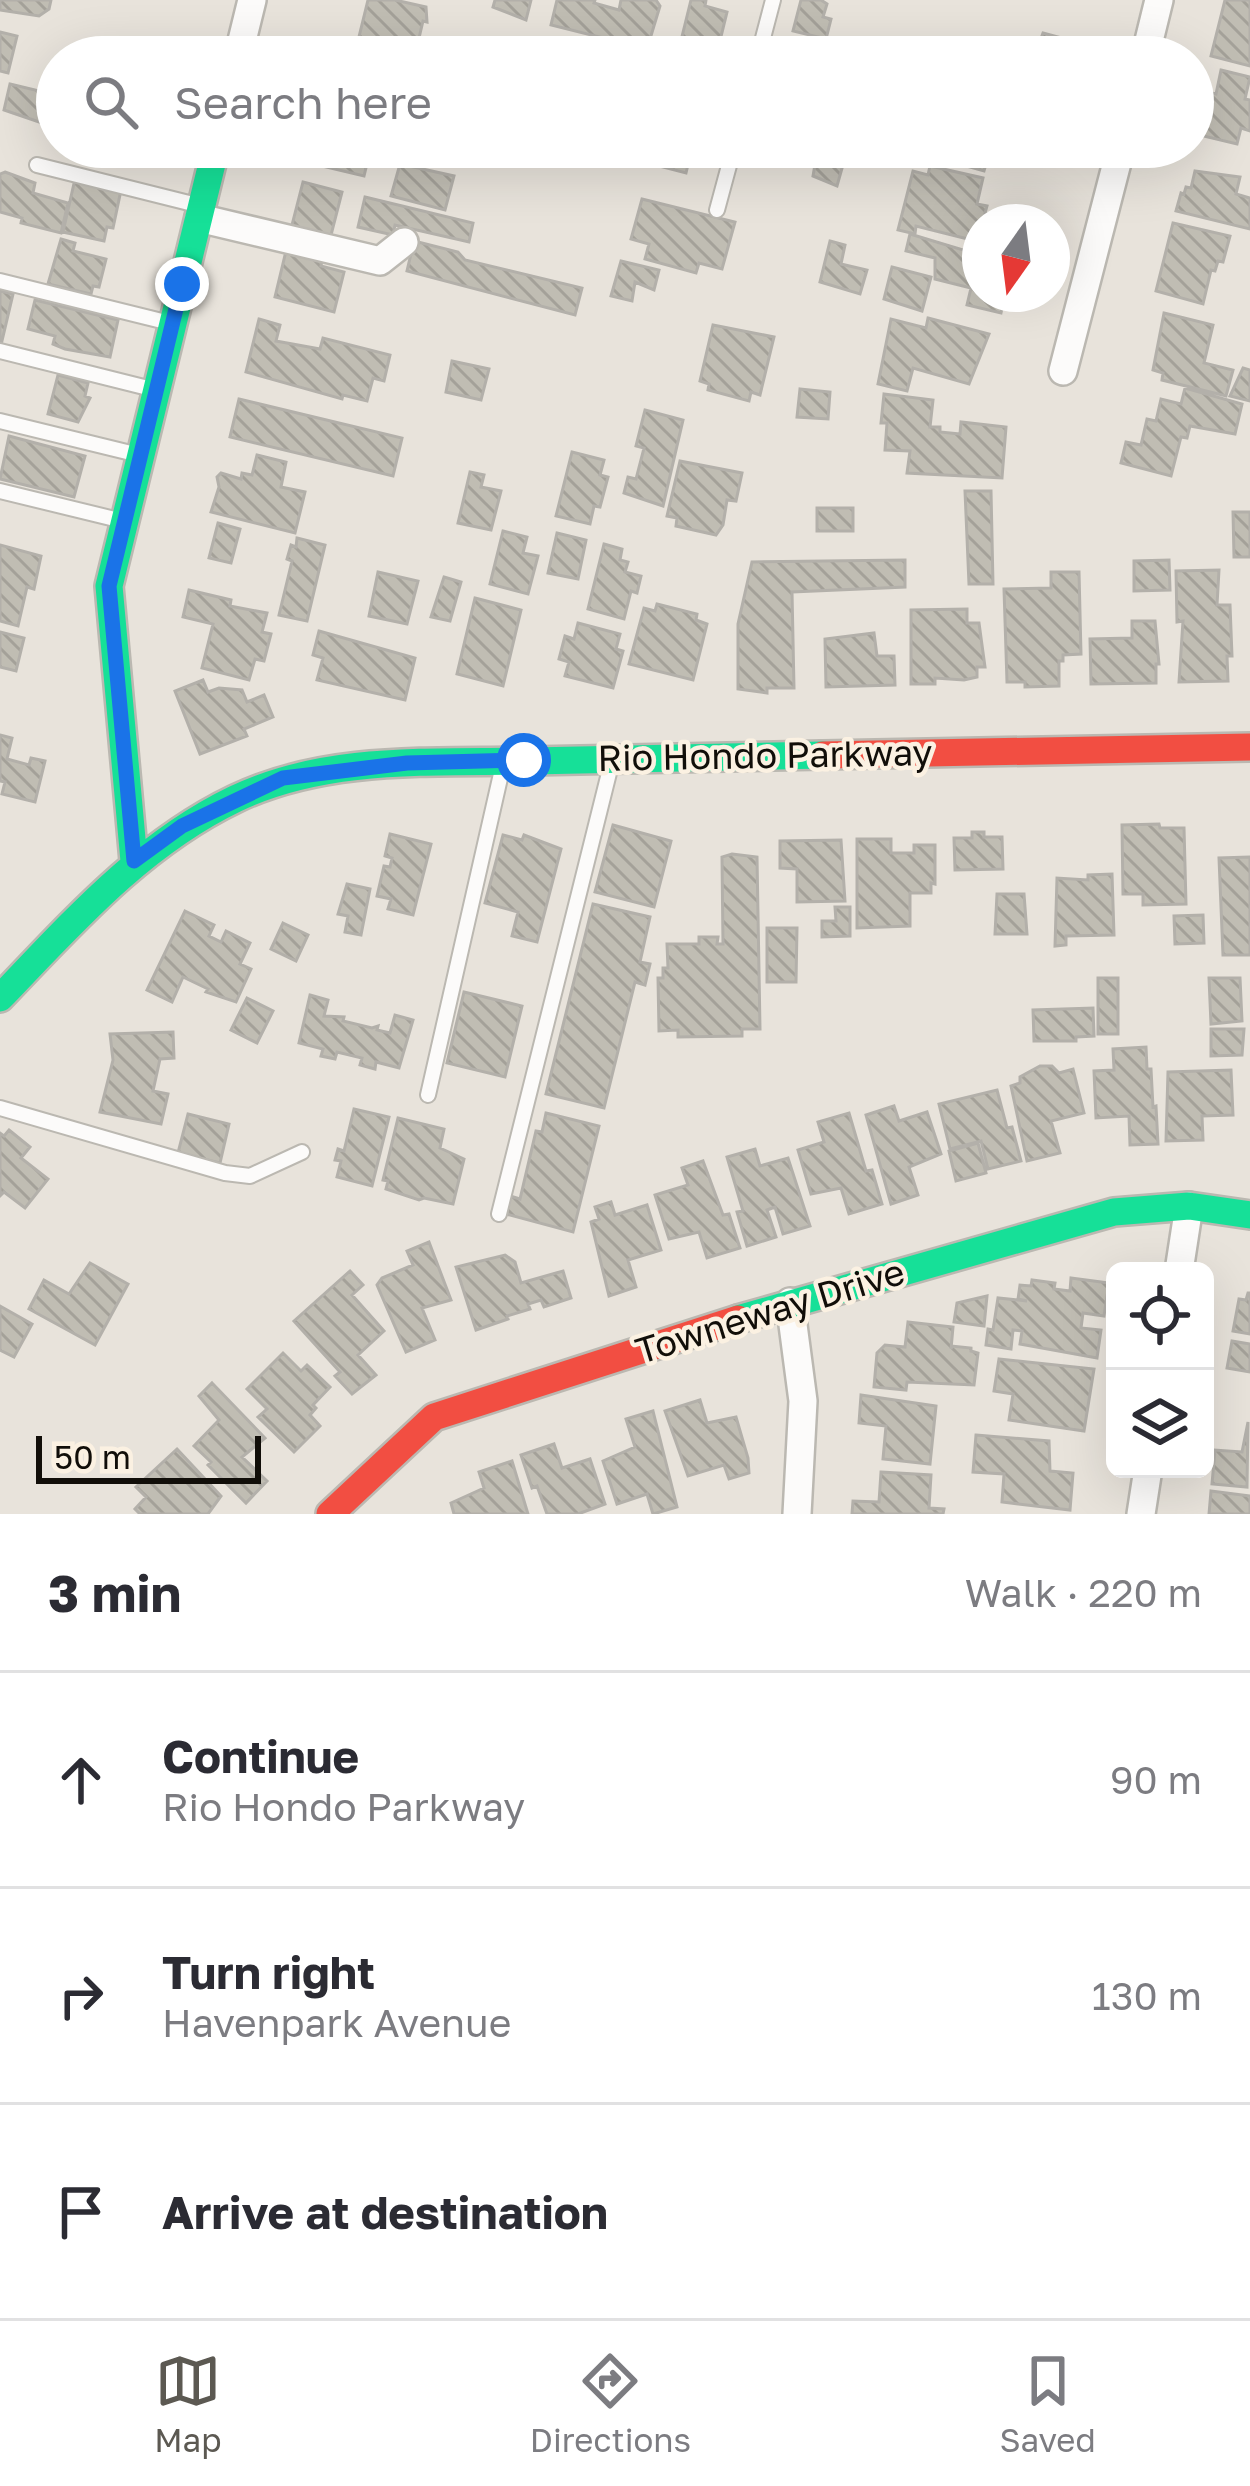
<!DOCTYPE html>
<html lang="en">
<head>
<meta charset="utf-8">
<style>
	:root { --surface:#fff; --page:#f2f2f3; --text:#2b2b33; --muted:#7c7c81; --line:#e1e1e2; --accent:#5c5952 }
	body { margin:0; font-family:"Golos Text",sans-serif; background:var(--page); color:var(--text) }
	.controls { position:absolute; right:36px; bottom:36px; display:grid; overflow:hidden; border-radius:18px; box-shadow:0 12px 48px #0002 }
	.controls button { width:108px; height:108px; display:grid; place-items:center; padding:0; border:0; border-bottom:3px solid var(--line); background:var(--surface); color:var(--text); font:60px sans-serif }
	.compass { position:absolute; left:962px; top:204px; width:108px; height:108px; border-radius:50%; background:var(--surface); box-shadow:0 12px 48px #0002; rotate:194deg }
	.scale { position:absolute; left:36px; bottom:30px; width:225px; box-sizing:border-box; padding-left:12px; border:6px solid #110e09; border-top:0; font-size:33px; line-height:42px; white-space:nowrap; color:#110e09; -webkit-text-stroke:9px #fbf1e2; paint-order:stroke }
	.stop { position:absolute; width:36px; height:36px; margin:-27px; border:9px solid #1a73e8; border-radius:50%; background:#fff }
	.stop.end { background:#1a73e8; border-color:#fff; box-shadow:0 3px 12px #0008 }
	.list { margin:0; padding:0; list-style:none }
	h2 { display:flex; justify-content:space-between; align-items:center; height:156px; margin:0; padding:0 48px; font-size:51px }
	h2 small { font-size:39px; font-weight:400; color:var(--muted) }
	.list li { display:grid; grid-template-columns:78px 1fr auto; gap:36px; align-items:center; box-sizing:border-box; height:216px; padding:0 48px; border-top:3px solid var(--line) }
	.list b { display:block; font-size:45px; white-space:nowrap }
	.list p { margin:0; font-size:39px; white-space:nowrap; color:var(--muted) }
	.list em { font-size:39px; font-style:normal; color:var(--muted) }
	.icon { flex:none; width:66px; height:66px; fill:none; stroke:currentColor; stroke-width:2; stroke-linecap:round; stroke-linejoin:round }
	.map { position:relative; flex:none; width:1250px; height:1514px; overflow:hidden }
	.search { position:absolute; background:var(--surface); box-shadow:0 12px 48px #0002; left:36px; right:36px; top:36px; height:132px; display:flex; align-items:center; gap:30px; box-sizing:border-box; padding:0 42px; border-radius:66px; color:var(--muted); font-size:45px }
	.sheet { height:804px; background:var(--surface) }
	nav { display:flex; justify-content:space-around; align-items:center; box-sizing:border-box; height:168px; border-top:3px solid var(--line); background:var(--surface); font-size:33px; color:var(--muted) }
	nav a { display:grid; justify-items:center; gap:6px }
	nav .on { color:var(--accent) }
	.map>svg:first-child { display:block }
	.building { fill:url(#building-back-hatch); stroke:#b3b0aa; stroke-width:3 }
	.lines { fill:none; stroke-linecap:round; stroke-linejoin:round }
	.lane-casing { stroke:#bbb8b1; stroke-width:18 }
	.street-casing { stroke:#bbb8b1; stroke-width:32 }
	.fast-casing { stroke:#bbb8b1; stroke-width:32 }
	.jam-casing { stroke:#bbb8b1; stroke-width:32 }
	.lane { stroke:#fcfbfa; stroke-width:14 }
	.street { stroke:#fcfbfa; stroke-width:27 }
	.fast { stroke:#16e098; stroke-width:27 }
	.jam { stroke:#f24e42; stroke-width:27 }
	.route { stroke:#1a73e8; stroke-width:15 }
	.labels { text-anchor:middle; stroke-width:9; stroke-linejoin:round; paint-order:stroke }
	.street-label { font-size:36px; fill:#110e09; stroke:#fbf1e2 }
</style>
</head>
<body>
<div class="map">
<svg width="1250" height="1514" viewBox="0 0 1250 1514">
	<defs>
		<pattern id="building-back-hatch" width="6" height="6" patternUnits="userSpaceOnUse" patternTransform="scale(3)"><rect width="6" height="6" fill="#c0bdb3"/><path d="M-1 5l2 2M0 0l6 6M5-1l2 2" fill="none" stroke="#a4a199"/></pattern>
	</defs>
	<rect width="100%" height="100%" fill="#e8e3db"/>
	<!-- building -->
	<path class="building" d="M0 0H51L49 9 39 16 0 10Z
		M368 0H395L426 7 427 22 423 21 415 55 358 41Z
		M495 0H531L526 20 493 7Z
		M557 0H595L594 3 619 10 621 0H656L660 6 647 49 551 25Z
		M691 0H706L705 6 727 12 716 57H677Z
		M801 0H821L827 4 823 17 831 19 826 39 793 31Z
		M1225 0H1250V66L1211 56Z
		M0 32 17 36 8 73 0 71Z
		M1043 33 1073 41 1070 57H1034Z
		M1221 70 1250 77 1245 99 1250 100V131L1241 128 1237 144 1195 134 1202 105 1208 107 1212 93 1216 94Z
		M10 84 52 94 45 124 4 110Z
		M83 147H131L127 162 82 151Z
		M321 147H371L364 176 309 163 313 148Z
		M659 147H702L692 148 686 173 655 165Z
		M818 147H848L837 186 813 176Z
		M944 147H991L984 171 941 159Z
		M1005 147H1052V152L1050 164 1003 152Z
		M400 164 454 176 445 210 391 196Z
		M930 166 983 178 977 204 987 206 985 213 1002 218 1000 222H980V242L916 226 915 234 898 230 913 171 928 175Z
		M1195 171 1240 177 1236 194 1250 198V229L1176 211 1181 193 1184 194 1186 187 1191 188Z
		M5 172 35 183 33 193 68 203 61 233 21 223 22 218 0 212V174Z
		M75 179 121 190 113 228 107 227 104 241 63 232Z
		M303 182 342 192 329 243 290 233Z
		M365 197 473 223 469 242 395 225 393 235 358 227Z
		M642 199 735 222 722 269 699 263 696 273 645 259 649 244 631 239Z
		M1173 223 1230 236 1223 262 1218 261 1215 271 1211 270 1203 304 1156 291Z
		M910 234 980 255V294H1005L1001 313 967 305 971 288 935 279V258L906 251Z
		M61 239 75 243 73 251 106 259 99 287 93 286 91 294 48 284Z
		M414 241 458 252 465 260 582 288 575 315 407 271Z
		M830 241 845 245 841 264 867 270 860 294 820 282Z
		M286 251 322 260 321 266 344 272 334 312 275 297Z
		M621 261 659 270 654 290 635 282 632 301 611 296Z
		M892 267 931 277 922 311 884 299Z
		M0 291 13 294 1 345H0Z
		M35 300 118 320 110 357 65 349 53 344 55 336 28 329Z
		M1164 313 1213 325 1204 363 1233 370 1226 396 1162 380 1163 373 1153 370Z
		M928 318 989 334 969 384 913 368 907 391 878 384 891 319 926 328Z
		M259 319 280 325 276 341 320 349 323 338 390 355 384 381 373 378 367 401 343 395 342 399 246 372Z
		M713 325 774 337 760 395 751 392 749 401 708 390 709 384 700 381Z
		M452 361 489 369 481 400 446 392Z
		M1243 368 1250 370V401L1230 396Z
		M58 375 88 383 85 396 90 398 78 422 48 414Z
		M1185 388 1242 404 1235 434 1190 426 1187 438 1181 437 1171 476 1121 463 1126 442 1141 445 1147 419 1156 421 1161 399 1181 404Z
		M800 389 830 392 828 419 797 417Z
		M884 394 933 400 930 427H940V432L960 434 961 422 1006 427 1002 478 907 473 910 451 885 450 887 423H881Z
		M239 399 402 438 393 476 230 437Z
		M645 410 683 420 663 506 624 493 628 477 636 479 644 448 636 446Z
		M9 436 85 456 74 497 0 479Z
		M572 452 604 460 600 475 608 477 600 507 594 506 590 524 556 516Z
		M257 455 286 462 281 487 305 492 295 533 211 512 219 487 217 477 221 473 241 479 242 473 252 475Z
		M680 461 742 473 736 501 727 500 723 525 716 535 676 526 677 518 667 516Z
		M470 472 484 475 481 487 501 491 491 530 458 523Z
		M965 491H991L993 584H969Z
		M817 508H853V531H817Z
		M1233 512H1250V557H1234Z
		M218 523 240 529 231 563 209 558Z
		M503 531 527 537 523 553 538 556 528 594 490 584Z
		M557 533 586 540 578 579 548 573Z
		M297 538 325 545 307 621 279 615 292 561 287 559 291 545 296 547Z
		M604 544 622 549 620 560 628 562 625 572 641 576 637 593 631 591 624 619 588 609Z
		M0 545 41 556 34 589 27 587 18 626 0 621Z
		M905 560V587L792 592 794 688H767V693L738 689V624L752 562Z
		M1169 560 1170 590 1134 591V561Z
		M1219 570 1217 605H1230L1232 656H1227L1228 681 1179 682 1183 621 1177 622 1176 571Z
		M378 572 418 581 407 624 369 616Z
		M1051 572H1079L1081 654 1063 655V661H1059V686L1025 687V682H1007L1004 589 1051 588Z
		M444 577 461 582 450 621 431 617Z
		M189 590 231 600 230 606 267 613 262 632 271 634 264 661 255 659 249 680 202 668 213 624 183 617Z
		M475 598 521 610 503 686 457 674Z
		M657 604 697 614 696 620 707 624 693 680 629 664 644 608 655 611Z
		M967 609V623H979L985 667H977V677L964 680 935 678V684H911V610Z
		M1132 621H1155L1159 664H1156V683L1091 684 1090 639 1132 638Z
		M578 623 620 634 616 649 623 651 613 688 565 676 569 662 559 659 565 636 574 639Z
		M319 631 415 658 405 700 317 680 323 658 313 655Z
		M0 632 24 638 16 671 0 667Z
		M874 633 877 656H894L895 685 826 687 825 639Z
		M203 680 208 692 219 688 242 690 247 702 264 695 273 717 244 729 247 736 200 754 175 691Z
		M0 735 12 738 7 759 29 765 31 758 45 761 35 802 2 794 5 782 0 781Z
		M1159 824 1160 828H1184L1186 904 1143 905V894H1123L1122 825Z
		M613 825 671 841 654 907 595 892Z
		M972 832H984V837H1002L1003 869 955 870 954 838H972Z
		M390 834 431 844 413 915 388 909 391 899 377 896 384 866 390 867 392 858 385 856Z
		M503 835 522 840 524 835 561 849 537 942 512 936 518 912 485 903Z
		M857 839H891V853H914V845H935V884L931 883V893H910V926L857 928Z
		M841 840 845 901 797 902V869L780 868V841Z
		M732 854 757 857 760 1029H742V1036L678 1037V1030L659 1031 658 978H663V968H668L667 944H699V937H718L717 944H723L722 857Z
		M1250 857V955H1223L1219 858Z
		M1112 874 1114 935 1066 936V945L1055 946 1057 878 1088 880V875Z
		M347 884 370 889 361 935 345 932 348 916 338 914Z
		M997 894H1024L1027 934H995Z
		M593 904 650 917 640 962 650 964 645 985 635 982 604 1108 546 1094Z
		M835 907H850V936L822 937V921H836Z
		M185 911 214 925 209 936 221 942 226 931 250 943 240 964 251 969 236 1002 206 992 208 989 183 977 172 1002 147 990Z
		M1203 915 1204 943 1175 944 1174 916Z
		M283 923 308 935 296 961 271 949Z
		M767 928H797L796 982H767Z
		M1098 978H1118V1034H1098Z
		M1209 978H1240L1242 1021 1211 1024Z
		M464 992 522 1006 505 1077 447 1063Z
		M310 995 328 1000 324 1016 344 1017 343 1021 372 1028 378 1026 377 1030 390 1033 395 1015 413 1020 399 1068 376 1062 375 1069 360 1065 362 1058 337 1052 335 1059 321 1056 323 1049 299 1043Z
		M247 998 273 1011 257 1043 231 1030Z
		M1093 1008 1094 1036 1076 1037V1041H1034L1033 1010Z
		M1211 1029H1244L1242 1055 1211 1056Z
		M173 1032 174 1058 160 1059 153 1091 168 1094 161 1124 100 1112 113 1060 110 1034Z
		M1146 1047 1147 1069H1151L1153 1107 1156 1106 1158 1144 1130 1145 1129 1116 1096 1118 1094 1071 1114 1070 1113 1049Z
		M1040 1066H1052L1059 1073 1073 1069 1084 1113 1051 1121 1060 1153 1027 1161 1011 1086 1020 1083V1077Z
		M1231 1070 1233 1115 1202 1116 1203 1140 1166 1141 1168 1072Z
		M997 1090 1007 1128 1012 1127 1021 1161 988 1169 981 1141 950 1149 939 1104Z
		M894 1106 899 1121 927 1112 941 1154 909 1167 918 1195 891 1204 866 1115Z
		M354 1109 389 1117 372 1186 337 1177 341 1161 335 1160 338 1149 344 1151Z
		M546 1113 599 1126 573 1232 506 1214 510 1196 520 1199 536 1131 542 1132Z
		M849 1113 866 1171 872 1170 882 1204 849 1214 841 1188 811 1194 798 1150 824 1142 818 1122Z
		M188 1114 229 1124 220 1163 178 1153Z
		M398 1118 444 1129 440 1148 464 1159 453 1204 424 1198 419 1200 386 1189 388 1181 383 1180Z
		M9 1130 30 1147 21 1158 48 1179 25 1208 4 1192 0 1196V1133L4 1136Z
		M978 1143 986 1173 956 1181 949 1151Z
		M755 1149 760 1166 788 1158 810 1226 783 1234 775 1207 767 1210 776 1237 747 1246 737 1212 743 1211 727 1157Z
		M703 1161 723 1215 729 1214 740 1248 707 1258 699 1232 669 1239 655 1195 688 1185 682 1168Z
		M611 1202 615 1215 647 1205 661 1250 628 1260 636 1287 609 1296 591 1222 599 1219 595 1207Z
		M429 1242 451 1300 422 1308 435 1340 406 1352 377 1285 382 1278 413 1265 407 1251Z
		M505 1255 515 1262 521 1283 563 1271 571 1298 544 1307 541 1300 528 1304 530 1309 507 1316 508 1319 476 1330 456 1267Z
		M90 1263 128 1284 95 1345 29 1309 44 1280 69 1294Z
		M350 1271 363 1285 352 1295 384 1331 358 1355 376 1375 352 1394 335 1376 340 1372 294 1321Z
		M1071 1278 1109 1283 1104 1316 1083 1313 1081 1328 1101 1330 1097 1358 1020 1344 1022 1331 1013 1330 1011 1349 986 1345 988 1329 993 1330 998 1298 1027 1301 1018 1299 1020 1285 1031 1286 1032 1280 1055 1283 1054 1289 1070 1291Z
		M1248 1293H1250V1334L1233 1331 1239 1299 1246 1300Z
		M987 1296 984 1326 954 1322 957 1303Z
		M0 1306 32 1324 14 1357 0 1350Z
		M908 1322 953 1327 951 1349 952 1346 971 1348V1351L978 1353 974 1385 907 1382 906 1390 874 1387 877 1353 885 1345 905 1347Z
		M1232 1341 1250 1344V1372L1227 1368Z
		M283 1353 301 1371 307 1365 330 1387 313 1405 316 1408 310 1415 320 1426 294 1452 258 1417 267 1409 247 1389Z
		M999 1359 1094 1369 1084 1431 1009 1420 1013 1394 994 1391Z
		M212 1383 265 1438 242 1457 267 1481 246 1503 208 1465 211 1462 194 1446 219 1420 199 1396Z
		M861 1395 936 1406 930 1464 883 1459 886 1426 859 1423Z
		M700 1400 707 1423 736 1417 748 1458 749 1473 729 1479 724 1465 688 1476 665 1411Z
		M653 1411 677 1507 653 1514 647 1494 617 1504 603 1461 635 1447 626 1419Z
		M1248 1422 1247 1487 1212 1484 1215 1450 1242 1452Z
		M976 1435 1049 1441 1050 1471 1073 1473 1070 1510 1002 1502 1004 1474 973 1472Z
		M554 1444 562 1468 590 1459 605 1504 578 1514H547L537 1486 532 1488 521 1455Z
		M177 1449 221 1496 208 1514H140L135 1509 146 1497 136 1487Z
		M512 1461 528 1514H454L451 1503 484 1488 479 1472Z
		M881 1472 931 1475 929 1508 944 1509 943 1514H852L853 1501 879 1502Z
		M1211 1491 1250 1496V1514H1209Z"/>
	<g class="lines">
		<!-- lane casing -->
		<g class="lane-casing">
			<path id="lane" d="M758 57 773 0
				M37 165 201 206
				M717 210 734 147
				M0 281 170 323
				M0 351 152 389
				M0 421 135 454
				M0 491 123 521
				M428 1095 503 765
				M0 1108 225 1173 250 1176 302 1152
				M499 1214 611 765"/>
		</g>
		<!-- street casing -->
		<g class="street-casing">
			<path id="street" d="M238 57 252 0
				M1145 57 1159 0
				M199 218 380 261 404 242
				M1063 371 1121 147
				M1179 1271 1189 1206
				M790 1302 803 1401 797 1514
				M1141 1514 1148 1469"/>
		</g>
		<!-- fast casing -->
		<g class="fast-casing">
			<path id="fast" d="M134 861 109 586 216 147
				M0 998C71 924 141 844 235 799 326 755 433 763 531 761 629 759 726 757 823 755
				M738 1319 1114 1212 1189 1206 1250 1215"/>
		</g>
		<!-- jam casing -->
		<g class="jam-casing">
			<path id="jam" d="M823 755 1250 747
				M330 1514 434 1417 738 1319"/>
		</g>
		<!-- lane -->
		<use href="#lane" class="lane"/>
		<!-- street -->
		<use href="#street" class="street"/>
		<!-- fast -->
		<use href="#fast" class="fast"/>
		<!-- jam -->
		<use href="#jam" class="jam"/>
	</g>
	<g class="lines">
		<!-- route -->
		<path class="route" d="M182 284 109 586 134 861 182 826 283 778 407 763 524 760"/>
	</g>
	<g class="labels">
		<!-- street labels -->
		<g class="street-label">
			<text transform="translate(765 755) rotate(-1)" y="13">Rio Hondo Parkway</text>
			<text transform="translate(770 1311) rotate(-17)" y="13">Towneway Drive</text>
		</g>
	</g>
</svg>
<div class="controls">
<button><svg class="icon" aria-label="locate" viewBox="0 0 24 24"><circle cx="12" cy="12" r="6"/><path d="M12 2v4M12 18v4M2 12h4M18 12h4"/></svg></button>
<button><svg class="icon" aria-label="layers" viewBox="0 0 24 24"><path d="M12 4l9 5-9 5-9-5zM3 14l9 5 9-5"/></svg></button>
</div>
<svg class="compass" viewBox="-18 -18 36 36"><path d="M0-13l5 13h-10z" fill="#e53935"/><path d="M0 13l5-13h-10z" fill="#7c7c81"/></svg>
<div class="scale">50 m</div>
<div class="stop" style="left:524px;top:760px"></div>
<div class="stop end" style="left:182px;top:284px"></div>
<div class="search"><svg class="icon" aria-label="search" viewBox="0 0 24 24"><circle cx="10" cy="10" r="6"/><path d="M15 15l6 6"/></svg>Search here</div>
</div>
<section class="sheet">
<h2>3 min<small>Walk · 220 m</small></h2>
<ul class="list">
<li><svg class="icon" aria-label="ahead" viewBox="0 0 24 24"><path d="M12 20V5M6 11l6-6 6 6"/></svg><div><b>Continue</b><p>Rio Hondo Parkway</p></div><em>90 m</em></li>
<li><svg class="icon" aria-label="right" viewBox="0 0 24 24"><path d="M7 20v-9h11M14 6l5 5-5 5"/></svg><div><b>Turn right</b><p>Havenpark Avenue</p></div><em>130 m</em></li>
<li><svg class="icon" aria-label="arrive" viewBox="0 0 24 24"><path d="M6 21V4h12l-3 4 3 4H6"/></svg><div><b>Arrive at destination</b></div></li>
</ul>
</section>
<nav>
<a class="on"><svg class="icon" aria-label="map" viewBox="0 0 24 24"><path d="M3 6l6-2 6 2 6-2v14l-6 2-6-2-6 2zM9 4v14M15 6v14"/></svg>Map</a>
<a><svg class="icon" aria-label="directions" viewBox="0 0 24 24"><path d="M12 3l9 9-9 9-9-9zM9 14v-3h6M13 9l2 2-2 2"/></svg>Directions</a>
<a><svg class="icon" aria-label="saved" viewBox="0 0 24 24"><path d="M7 4h10v16l-5-4-5 4z"/></svg>Saved</a>
</nav>
</body>
</html>
